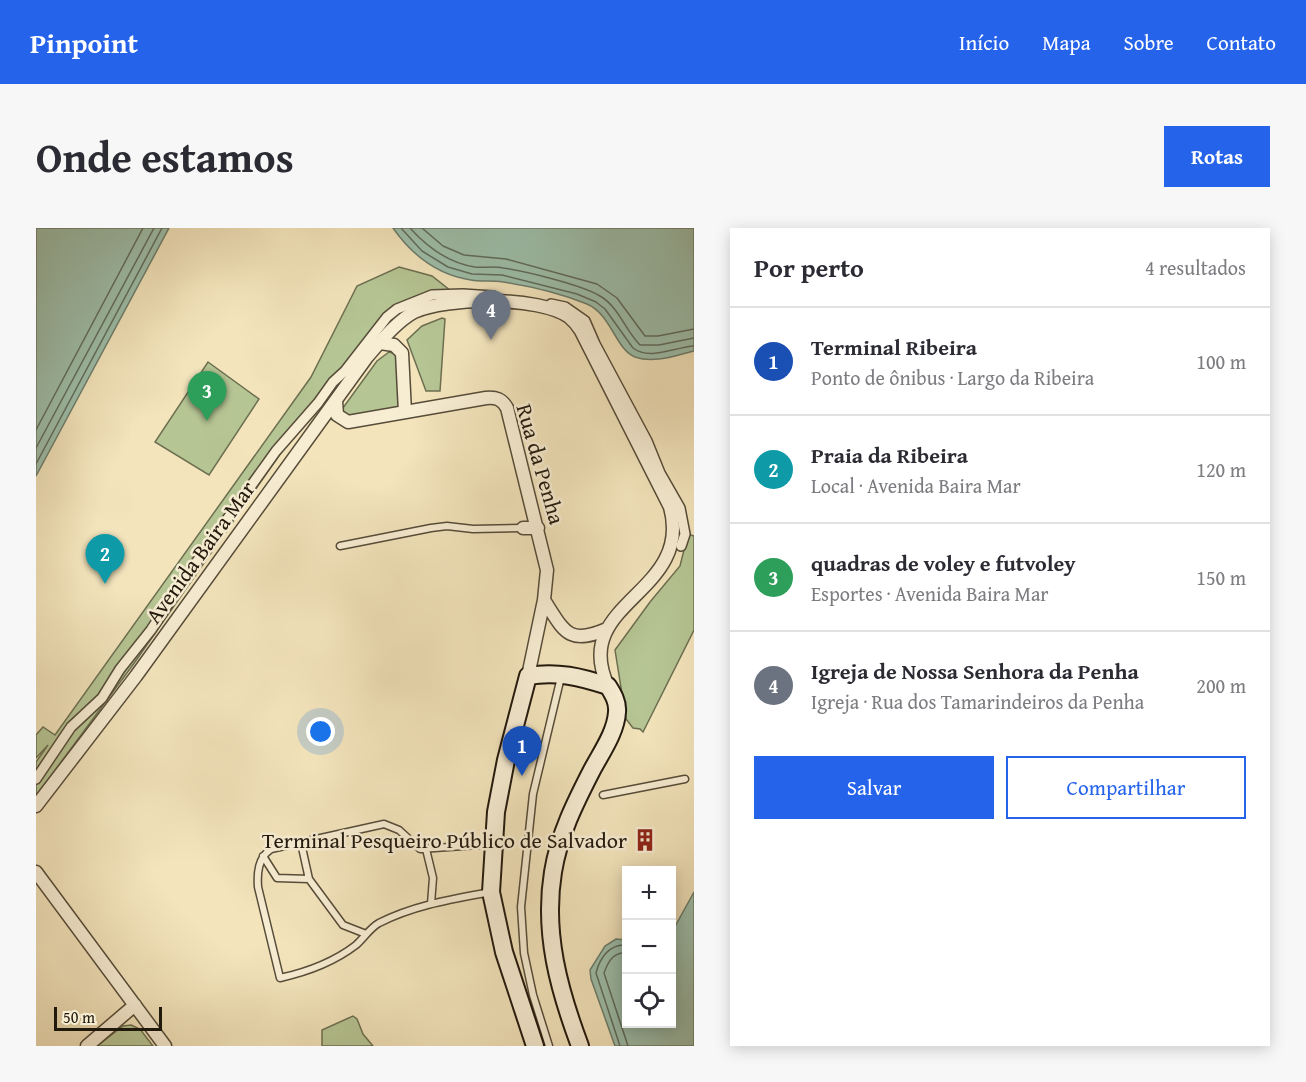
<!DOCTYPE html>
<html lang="pt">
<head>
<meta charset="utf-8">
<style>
	:root { --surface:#fff; --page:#f7f7f7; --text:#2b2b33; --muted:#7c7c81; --line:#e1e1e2; --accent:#2563eb }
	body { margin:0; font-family:"Gentium Book Plus",serif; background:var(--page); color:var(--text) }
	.controls { position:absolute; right:18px; bottom:18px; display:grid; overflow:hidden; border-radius:0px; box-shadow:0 3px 15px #0003 }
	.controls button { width:54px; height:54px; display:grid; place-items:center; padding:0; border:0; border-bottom:2px solid var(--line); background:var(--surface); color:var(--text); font:30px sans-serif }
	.scale { position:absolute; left:18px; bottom:15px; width:108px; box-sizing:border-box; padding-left:6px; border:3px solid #22190d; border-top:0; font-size:16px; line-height:21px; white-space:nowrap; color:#22190d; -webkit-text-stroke:4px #f7edd3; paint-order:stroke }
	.you { position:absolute; left:285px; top:504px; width:21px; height:21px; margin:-15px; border:4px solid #fff; border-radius:50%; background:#1a73e8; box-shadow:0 0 0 9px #1a73e833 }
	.badge { display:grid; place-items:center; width:39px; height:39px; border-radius:50%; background:var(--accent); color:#fff; font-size:20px; font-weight:700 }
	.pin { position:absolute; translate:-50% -50px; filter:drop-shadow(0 2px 3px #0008) }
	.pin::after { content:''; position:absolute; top:32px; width:21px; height:18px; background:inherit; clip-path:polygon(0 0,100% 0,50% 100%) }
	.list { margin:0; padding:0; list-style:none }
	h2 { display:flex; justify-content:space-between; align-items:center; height:78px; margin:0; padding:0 24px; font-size:26px }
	h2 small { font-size:20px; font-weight:400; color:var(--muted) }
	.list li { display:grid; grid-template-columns:39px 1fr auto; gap:18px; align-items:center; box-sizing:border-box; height:108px; padding:0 24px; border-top:2px solid var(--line) }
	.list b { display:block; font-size:22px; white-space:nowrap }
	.list p { margin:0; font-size:20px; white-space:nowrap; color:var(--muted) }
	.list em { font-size:20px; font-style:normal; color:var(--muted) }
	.actions { display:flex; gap:12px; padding:18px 24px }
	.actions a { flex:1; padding:14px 0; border:2px solid var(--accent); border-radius:0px; text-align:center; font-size:21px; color:var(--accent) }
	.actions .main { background:var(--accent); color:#fff }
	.icon { flex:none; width:33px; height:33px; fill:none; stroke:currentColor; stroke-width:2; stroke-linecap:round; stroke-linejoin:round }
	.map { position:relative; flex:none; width:658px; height:818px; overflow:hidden; border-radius:0px }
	header { display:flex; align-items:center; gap:36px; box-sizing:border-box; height:84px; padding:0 30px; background:var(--accent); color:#fff }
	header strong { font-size:28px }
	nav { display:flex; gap:33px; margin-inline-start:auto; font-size:21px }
	.intro { display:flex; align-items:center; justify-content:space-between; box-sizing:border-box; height:144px; padding:0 36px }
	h1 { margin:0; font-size:42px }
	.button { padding:15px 27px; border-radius:0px; background:var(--accent); color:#fff; font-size:21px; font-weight:700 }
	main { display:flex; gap:36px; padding:0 36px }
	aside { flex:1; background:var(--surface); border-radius:0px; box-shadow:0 3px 15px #0003 }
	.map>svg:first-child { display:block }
	.green { fill:#b6c594; stroke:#6c6f50; stroke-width:1.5 }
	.water { fill:#9dbfab; stroke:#6c7d6c; stroke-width:1.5 }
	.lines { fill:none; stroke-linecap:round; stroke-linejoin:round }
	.shore { stroke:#606c5c; stroke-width:1.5 }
	.service-casing { stroke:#564c39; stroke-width:9 }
	.pedestrian-casing { stroke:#564c39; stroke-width:12 }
	.minor-casing { stroke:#564c39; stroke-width:15 }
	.secondary-casing { stroke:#22190d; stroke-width:20 }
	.service { stroke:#f7edd3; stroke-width:6 }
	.pedestrian { stroke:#f7edd3; stroke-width:9 }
	.minor { stroke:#f7edd3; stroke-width:12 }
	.secondary { stroke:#f7edd3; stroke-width:16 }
	.labels { text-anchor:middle; stroke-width:5; stroke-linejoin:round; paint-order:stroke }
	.street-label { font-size:22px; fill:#22190d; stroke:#f7edd3 }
	.poi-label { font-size:22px; fill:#22190d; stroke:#f7edd3; text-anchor:end }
</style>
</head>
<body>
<header>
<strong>Pinpoint</strong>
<nav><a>Início</a><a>Mapa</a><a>Sobre</a><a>Contato</a></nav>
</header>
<div class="intro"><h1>Onde estamos</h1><a class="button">Rotas</a></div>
<main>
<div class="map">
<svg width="658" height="818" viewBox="0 0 658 818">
	<rect width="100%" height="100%" fill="#f3e4bc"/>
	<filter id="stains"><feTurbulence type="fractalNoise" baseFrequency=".00333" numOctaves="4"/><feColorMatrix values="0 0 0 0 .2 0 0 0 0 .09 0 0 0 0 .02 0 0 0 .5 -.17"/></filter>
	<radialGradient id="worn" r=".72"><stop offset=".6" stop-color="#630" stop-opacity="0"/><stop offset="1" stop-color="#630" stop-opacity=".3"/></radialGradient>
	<!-- green -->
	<path class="green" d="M363 39 396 48 415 63 352 85 293 156 99 434 0 568V534L12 517 0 530V507L7 499 19 507 275 149 321 58Z
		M406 90 409 91 404 163H390L371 112 386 98Z
		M353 124 361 126 365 177 359 181 313 188 304 184 341 133Z
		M172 134 223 171 173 247 119 214Z
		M652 306 658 308V402L607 504 604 501 597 500 590 491 579 422 614 374 644 338Z
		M317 788 321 791 327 806 337 818H286V802Z
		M95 797 104 801 117 818H61L87 798Z"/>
	<!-- water -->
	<path class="water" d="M0 0H133L0 248Z
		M357 0H658V123C640 127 618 136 599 129 580 122 575 86 551 76 526 66 493 58 467 54 456 52 445 54 435 52 402 47 376 27 357 0Z
		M658 664V818H579L555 751 554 742 569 718 580 711 590 712V796H636V704Z"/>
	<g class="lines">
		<!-- shore -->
		<path class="shore" d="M365 0 386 23 412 39 436 46 466 47 541 66 560 74 569 81 597 120C614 133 639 119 658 118
			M374 0C392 20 412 35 439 39 448 40 458 38 467 40 489 43 546 57 564 68 583 79 589 102 604 117H623L658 110
			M386 0 407 18 428 27 470 31 561 56 581 70 609 108H622L658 101
			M0 202 107 0
			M0 220 118 0
			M0 236 126 0
			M590 725C577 724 572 734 568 745L592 818
			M584 818 560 745C564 729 574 716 590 717"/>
		<!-- service casing -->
		<g class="service-casing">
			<path id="service" d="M304 318 395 300 411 298 437 301 487 300
				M567 567 649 551
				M265 615 273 651
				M390 621 397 650 395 676
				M227 628 241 650 273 651 307 697 330 706
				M455 664C417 671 378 677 343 695 334 700 328 710 320 717 298 734 271 744 244 750L222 659C221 645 222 630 235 621L348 596 363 602 384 621 457 616
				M513 818 497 767 488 725 485 679 497 566 525 449"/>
		</g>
		<!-- pedestrian casing -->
		<g class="pedestrian-casing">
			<path id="pedestrian" d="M515 76 529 79 549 93 559 116 611 213 624 245 644 280 649 306 645 318
				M0 551 35 499 66 470 84 441 115 402 149 350 240 223 282 175 297 154 309 143 351 89 361 81 396 67 427 66 457 68"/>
		</g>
		<!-- minor casing -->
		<g class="minor-casing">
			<path id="minor" d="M344 115 358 117 366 125 369 184
				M300 173 301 187 312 194 450 170C460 169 466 171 471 180L511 342 508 372 492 448
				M487 300H502
				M508 372C528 403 532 418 571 401
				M0 578 100 448 331 129C345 113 360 94 378 84 410 69 504 68 533 89 538 93 542 98 545 103L634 279C658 366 533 374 572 458
				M0 644 129 818
				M51 818 99 777"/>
		</g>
		<!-- secondary casing -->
		<g class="secondary-casing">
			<path id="secondary" d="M499 818 468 724 455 664 460 584 470 532 492 448C521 443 545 449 572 458 577 466 582 474 581 484 580 504 565 525 556 542 539 575 523 607 517 644 507 705 523 762 544 818"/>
		</g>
		<!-- service -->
		<use href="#service" class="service"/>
		<!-- pedestrian -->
		<use href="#pedestrian" class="pedestrian"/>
		<!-- minor -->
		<use href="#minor" class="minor"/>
		<!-- secondary -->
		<use href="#secondary" class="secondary"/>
	</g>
	<!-- icons -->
	<defs>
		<g id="building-bare" transform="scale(1.8)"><path d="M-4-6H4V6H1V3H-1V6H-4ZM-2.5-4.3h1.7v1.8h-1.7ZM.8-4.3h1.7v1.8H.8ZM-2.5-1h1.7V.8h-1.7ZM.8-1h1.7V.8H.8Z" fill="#8f2418" stroke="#f7edd3" stroke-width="2.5" paint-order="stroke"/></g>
	</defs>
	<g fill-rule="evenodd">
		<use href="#building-bare" x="609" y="612"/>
	</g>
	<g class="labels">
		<!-- street labels -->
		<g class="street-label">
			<text transform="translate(505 236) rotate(74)" y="8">Rua da Penha</text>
			<text transform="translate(164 324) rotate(-54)" y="8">Avenida Baira Mar</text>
		</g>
		<!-- poi labels -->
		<g class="poi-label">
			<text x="591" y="620">Terminal Pesqueiro Público de Salvador</text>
		</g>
	</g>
	<rect width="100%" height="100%" filter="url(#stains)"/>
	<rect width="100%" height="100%" fill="url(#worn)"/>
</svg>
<div class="controls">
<button>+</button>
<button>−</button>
<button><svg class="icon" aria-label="locate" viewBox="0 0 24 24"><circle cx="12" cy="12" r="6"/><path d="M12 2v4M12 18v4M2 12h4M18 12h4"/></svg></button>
</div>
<div class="scale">50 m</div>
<div class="you"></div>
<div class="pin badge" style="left:486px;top:548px;background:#1a4fb4">1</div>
<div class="pin badge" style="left:69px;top:356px;background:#0f9aa8">2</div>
<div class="pin badge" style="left:171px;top:193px;background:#2e9e5b">3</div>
<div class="pin badge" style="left:455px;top:112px;background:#6b7280">4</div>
</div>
<aside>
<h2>Por perto<small>4 resultados</small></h2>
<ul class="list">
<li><span class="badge" style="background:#1a4fb4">1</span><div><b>Terminal Ribeira</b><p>Ponto de ônibus · Largo da Ribeira</p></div><em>100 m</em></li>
<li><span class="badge" style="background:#0f9aa8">2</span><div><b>Praia da Ribeira</b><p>Local · Avenida Baira Mar</p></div><em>120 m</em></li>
<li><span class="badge" style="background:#2e9e5b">3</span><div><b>quadras de voley e futvoley</b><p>Esportes · Avenida Baira Mar</p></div><em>150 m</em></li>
<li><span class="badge" style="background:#6b7280">4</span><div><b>Igreja de Nossa Senhora da Penha</b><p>Igreja · Rua dos Tamarindeiros da Penha</p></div><em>200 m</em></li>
</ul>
<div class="actions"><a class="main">Salvar</a><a>Compartilhar</a></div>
</aside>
</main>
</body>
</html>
